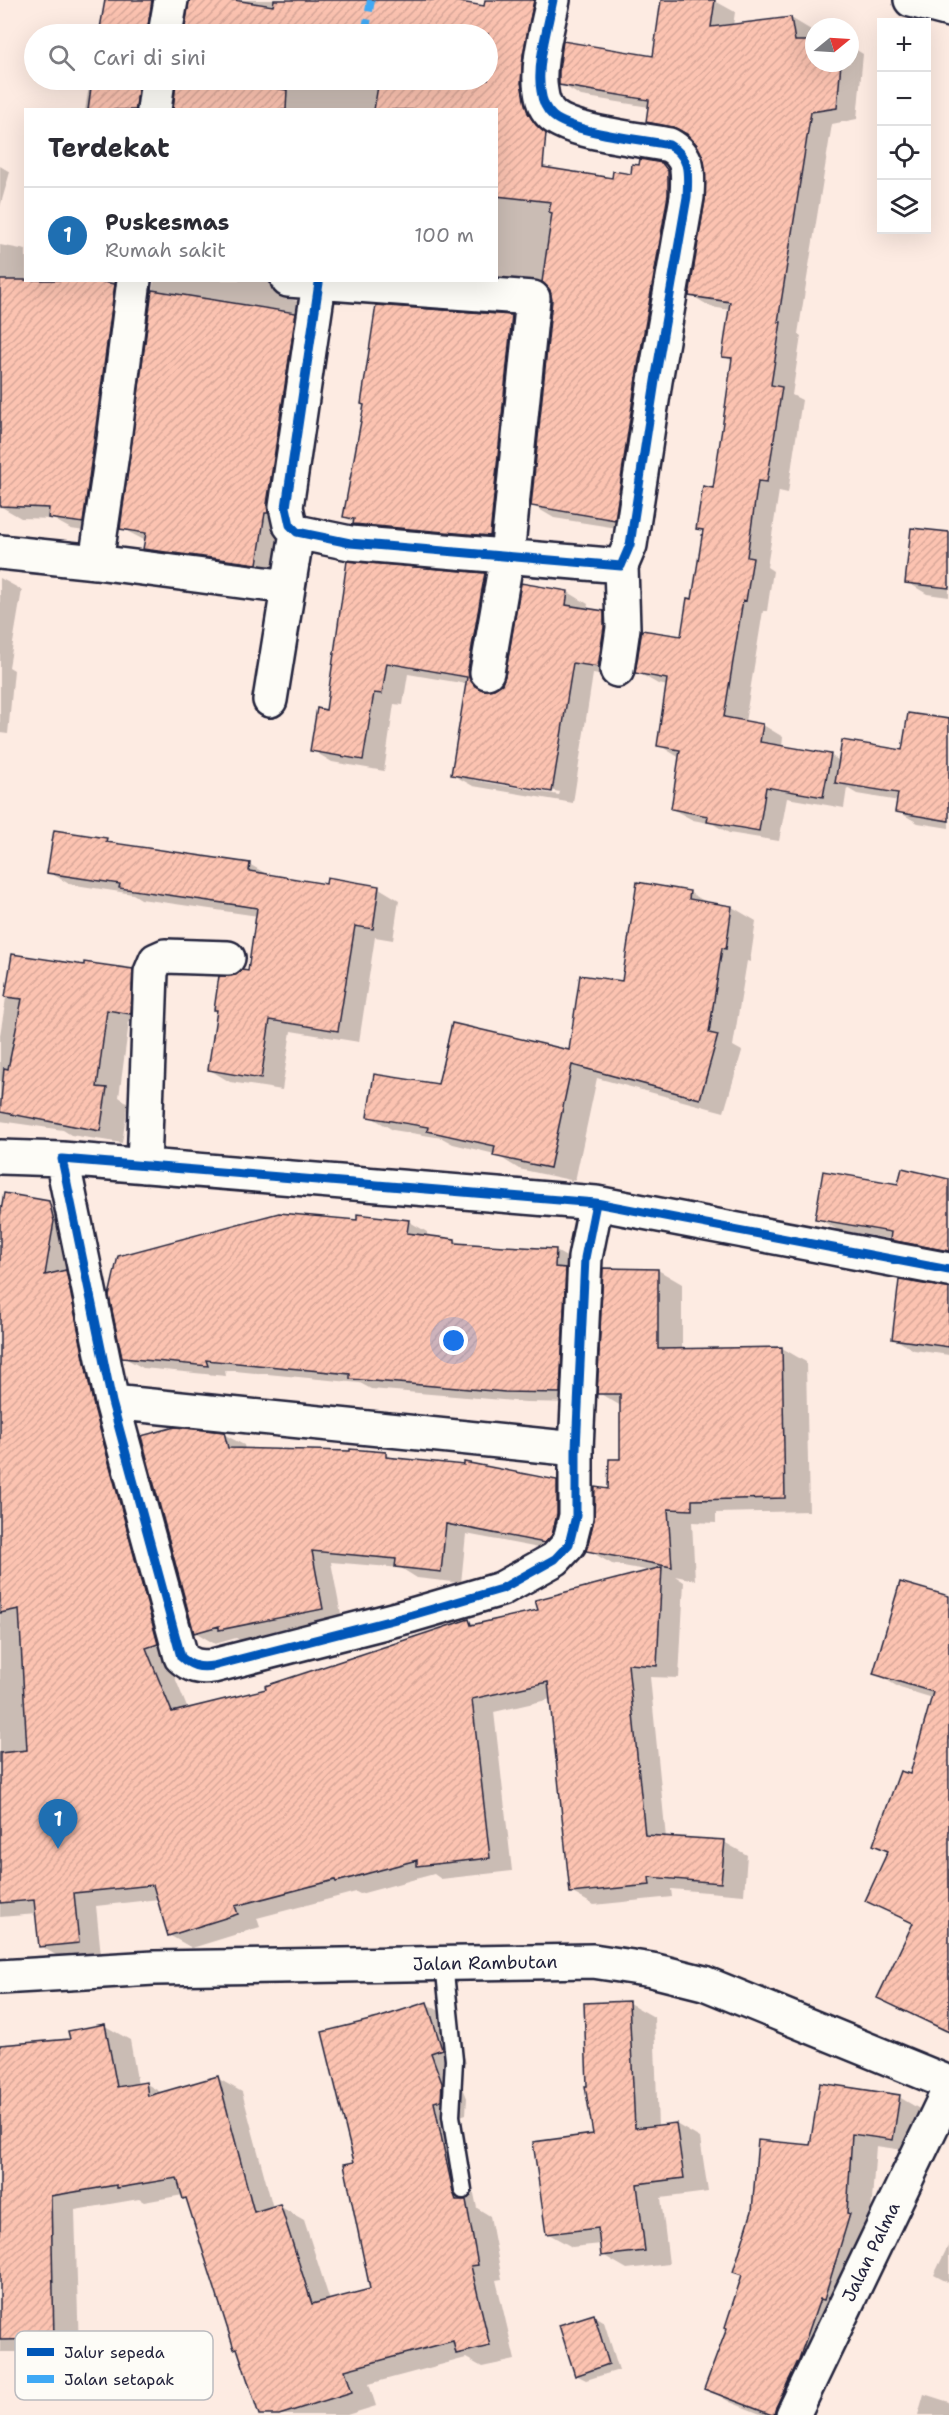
<!DOCTYPE html>
<html lang="id">
<head>
<meta charset="utf-8">
<style>
	:root { --surface:#fff; --page:#f2f2f3; --text:#2b2b33; --muted:#7c7c81; --line:#e1e1e2; --accent:#1f6fb2 }
	body { margin:0; font-family:"Shantell Sans",sans-serif; background:var(--page); color:var(--text) }
	.controls { position:absolute; right:18px; top:18px; display:grid; overflow:hidden; border-radius:0px; box-shadow:0 6px 24px #0002 }
	.controls button { width:54px; height:54px; display:grid; place-items:center; padding:0; border:0; border-bottom:2px solid var(--line); background:var(--surface); color:var(--text); font:30px sans-serif }
	.compass { position:absolute; left:805px; top:18px; width:54px; height:54px; border-radius:50%; background:var(--surface); box-shadow:0 6px 24px #0002; rotate:72deg }
	.you { position:absolute; left:454px; top:1341px; width:21px; height:21px; margin:-15px; border:4px solid #fff; border-radius:50%; background:#1a73e8; box-shadow:0 0 0 9px #1a73e833 }
	.badge { display:grid; place-items:center; width:39px; height:39px; border-radius:50%; background:var(--accent); color:#fff; font-size:20px; font-weight:700 }
	.pin { position:absolute; translate:-50% -50px; filter:drop-shadow(0 2px 3px #0008) }
	.pin::after { content:''; position:absolute; top:32px; width:21px; height:18px; background:inherit; clip-path:polygon(0 0,100% 0,50% 100%) }
	.list { margin:0; padding:0; list-style:none }
	h2 { display:flex; justify-content:space-between; align-items:center; height:78px; margin:0; padding:0 24px; font-size:26px }
	h2 small { font-size:20px; font-weight:400; color:var(--muted) }
	.list li { display:grid; grid-template-columns:39px 1fr auto; gap:18px; align-items:center; box-sizing:border-box; height:96px; padding:0 24px; border-top:2px solid var(--line) }
	.list b { display:block; font-size:22px; white-space:nowrap }
	.list p { margin:0; font-size:20px; white-space:nowrap; color:var(--muted) }
	.list em { font-size:20px; font-style:normal; color:var(--muted) }
	.icon { flex:none; width:33px; height:33px; fill:none; stroke:currentColor; stroke-width:2; stroke-linecap:round; stroke-linejoin:round }
	.map { position:relative; flex:none; width:949px; height:2415px; overflow:hidden }
	.search { position:absolute; background:var(--surface); box-shadow:0 6px 24px #0002; left:24px; top:24px; width:474px; height:66px; display:flex; align-items:center; gap:15px; box-sizing:border-box; padding:0 21px; border-radius:33px; color:var(--muted); font-size:22px }
	.panel { position:absolute; background:var(--surface); box-shadow:0 6px 24px #0002; left:24px; top:108px; width:474px; height:174px; border-radius:0px }
	.map>svg:first-child { display:block }
	.shadow { fill:#0003; fill-rule:evenodd }
	.building { fill:url(#building-hatch); stroke:#22223b; stroke-width:1.5 }
	.lines { fill:none; stroke-linecap:round; stroke-linejoin:round }
	.service-casing { stroke:#22223b; stroke-width:21 }
	.minor-casing { stroke:#22223b; stroke-width:38 }
	.tertiary-casing { stroke:#22223b; stroke-width:38 }
	.service { stroke:#fdfcf7; stroke-width:16 }
	.minor { stroke:#fdfcf7; stroke-width:33 }
	.tertiary { stroke:#fdfcf7; stroke-width:33 }
	.quiet { stroke:#3fa9f5; stroke-width:8; stroke-dasharray:15 8; stroke-linecap:butt }
	.cycleway-casing { stroke:#fdfcf7; stroke-width:13 }
	.cycleway { stroke:#0057b8; stroke-width:9 }
	.labels { text-anchor:middle; stroke-width:4.5; stroke-linejoin:round; paint-order:stroke }
	.street-label { font-size:18px; fill:#22223b; stroke:#fdfcf7 }
	.key { fill:#fdfcf7; stroke:#bbbbbf; stroke-width:1.5 }
	.key-label { font-size:16px; fill:#22223b }
</style>
</head>
<body>
<div class="map">
<svg width="949" height="2415" viewBox="0 0 949 2415">
	<defs>
		<pattern id="building-hatch" width="6" height="6" patternUnits="userSpaceOnUse" patternTransform="scale(1.5)"><rect width="6" height="6" fill="#fcc3b1"/><path d="M-1 1l2-2M0 6l6-6M5 7l2-2" fill="none" stroke="#d8a799"/></pattern>
	</defs>
	<rect width="100%" height="100%" fill="#fdebe2"/>
	<filter id="ink" filterUnits="userSpaceOnUse"><feTurbulence type="fractalNoise" baseFrequency=".0167" numOctaves="2"/><feDisplacementMap in="SourceGraphic" scale="12" xChannelSelector="R" yChannelSelector="G"/><feConvolveMatrix kernelMatrix="1 2 1 2 8 2 1 2 1" color-interpolation-filters="sRGB"/></filter>
	<g filter="url(#ink)">
		<!-- shadow -->
		<path class="shadow" d="M106 0H178L169 34H101Z
			M191 0H439L485 8 486 0H560L540 107 533 167 613 180 633 176 661 164 683 177 636 531 554 518 532 505 553 300 552 290 417 280H496V110H174L178 80H488V34H185Z
			M663 0 715 1 735 12 733 26 791 18 811 30 814 63H850V46L863 54 857 119 832 124 798 334 801 336 792 395 802 400 794 451 788 493 779 491 767 567 773 571 767 611H763L745 722 763 725 783 737 782 747 830 755 840 761 904 752 949 721V828L918 823 897 811 899 801 857 794 847 788 844 808 787 798 779 841 729 833 713 824 693 820 672 809 680 758 659 745 668 686 658 684 637 672 683 637 693 601 704 532 698 528 714 489 733 361 723 356 730 310 711 307 691 295 707 200V164L699 145 692 137 668 133 647 121 649 107 581 96 561 84 654 58Z
			M90 80H166L158 110H85Z
			M0 166 10 172 0 207Z
			M0 245 26 250V280H141L104 534 71 529 53 519 21 518 0 506Z
			M154 280H295L290 291 291 297 282 294 287 299 297 301 318 313 278 575 166 561 145 548 146 541 121 528Z
			M378 307 512 317 533 329 511 547 375 536 345 517 366 405Z
			M949 534V597L927 594 907 582Z
			M485 575 505 587 489 682 490 691 503 684 568 592 588 604 587 610 603 612 624 624 619 678 593 674 573 803 473 786 453 775 467 684 408 674 403 705 394 704 384 771 332 762 312 750 327 711ZM473 777 560 792 559 795 473 780Z
			M0 578 22 590 9 667 14 670 8 734 0 733Z
			M106 840 114 844 249 864 270 876 327 886 379 888 399 900 393 940 375 937 359 1042 291 1031 282 1090 230 1082 210 1070 219 1011 249 973 258 916 141 899 133 894 69 884 49 872Z
			M689 892 709 904 732 907 756 921 750 962 747 961 733 1046 742 1051 724 1112 597 1078 575 1181 519 1169 495 1154 453 1144 442 1138 393 1130 369 1116 439 1085 570 1052Z
			M13 955 85 967 132 971 154 984 152 1025 129 1022 119 1097 128 1103 122 1143 71 1135 63 1130 0 1121V1035Z
			M949 1180V1258L912 1251 892 1239 838 1230 817 1218 899 1185Z
			M48 1202 71 1215 168 1660 188 1710 268 1690 469 1621 477 1625 539 1611 651 1571 612 1564 588 1550 622 1461 621 1406 599 1393 605 1270H658L682 1284V1350L782 1348 806 1362 809 1511 716 1513V1523L692 1522 695 1580 675 1576 684 1582 679 1678 650 1677 666 1838 724 1842 747 1855 744 1895 671 1889 672 1897 594 1905 571 1892 551 1699 494 1712 512 1871 441 1879 434 1874 360 1894 356 1892 257 1918 260 1927 192 1948 169 1935 159 1899 96 1906 101 1955 63 1959 40 1946 37 1914 0 1917V1225Z
			M408 1221 427 1232V1237L455 1240 463 1245 556 1251 575 1262 579 1403 526 1402 371 1389 360 1383 225 1370 226 1376 143 1368 123 1357 358 1222Z
			M949 1290V1355L914 1350 893 1338Z
			M223 1434 244 1445 245 1450 386 1454 396 1460 557 1481 577 1493 565 1553 466 1534 461 1583 417 1578 401 1568 331 1562 342 1620 241 1641 236 1638 215 1644 195 1632Z
			M949 1598V2026L946 2032 879 1998 914 1925 867 1900 888 1852 875 1845 911 1776 933 1698 900 1688 875 1673Z
			M629 2003 654 2017 658 2127 676 2124 700 2138 708 2192 661 2198 669 2264 627 2269 603 2255 601 2244 572 2247 547 2233 595 2135Z
			M427 2004 452 2018 466 2063 455 2067 467 2098 466 2114 458 2117 477 2208 490 2216 502 2279 496 2280 515 2360 482 2367 466 2358 369 2384 376 2406 347 2415H260L240 2350 235 2348 188 2200 183 2195 144 2202 139 2199 75 2210 79 2352H0V2047L72 2040 105 2026 130 2040 138 2085 145 2083 162 2093 217 2078 242 2092 273 2208 279 2206 304 2220 330 2301 372 2290 356 2163 379 2020Z
			M899 2097 923 2111 917 2152 876 2146 870 2227 802 2415H763L730 2402 706 2388 728 2328 743 2276 735 2271 812 2146Z
			M949 2244V2283L934 2275Z
			M594 2316 604 2322 619 2370 586 2380 576 2375Z
			M924 2394 949 2402V2415H918Z"/>
		<!-- building -->
		<path class="building" d="M105 0H152L147 34H99Z
			M189 0H234L273 6 274 0H448L484 6 485 0H534L523 55 521 83 528 113 536 125 546 133 543 167 612 178 613 171 631 174 632 164 639 165 640 159 662 163 668 171V195L636 378 615 520 531 506 552 300 550 290 542 282 552 213 549 212 551 202 496 196V110H374L379 80H488V34H184Z
			M661 0H715L711 27 791 17 795 41H814V63H841L837 108 811 112 778 322H781L771 385 782 387 774 439 767 482 758 481 747 557 753 558 746 601 743 600 724 717 763 724 760 742 831 754 823 797 766 787 759 831 707 822 708 816 671 809 680 750 657 746 667 679 635 673 642 630 681 636 687 598 692 599 703 530 696 529 703 486 713 488 723 422 732 358 722 357 730 302 689 296 705 200 704 161 697 145 687 134 673 127 646 122 649 100 559 85V71L563 41 653 56Z
			M92 80H139L136 110H88Z
			M176 80H220L287 90 286 110H173Z
			M0 280H91L115 284 83 523 48 518 49 508 0 506Z
			M152 290 296 313 267 504 268 513H265L257 564 143 549 146 533 120 529Z
			M376 305 512 315 490 536 353 524 354 519 343 517 364 405 361 404Z
			M911 528 949 532V588L905 583Z
			M347 561 485 573 468 669 469 678 475 686 483 690 494 689 502 684 505 676 521 583 568 591 566 605 604 611V627L598 667 573 663 552 792 451 775 467 677 387 663 382 694 374 693 363 760 310 751 317 708 326 710Z
			M908 713 949 719V821L895 812 898 793 835 783 842 740 902 750Z
			M54 830 107 838 106 842 250 863 249 871 326 884 327 877 379 886 373 929 355 926 338 1031 270 1020 261 1079 208 1070 217 1010H214L219 976 236 975 242 970 248 971 257 908 119 888 120 884 47 873Z
			M637 882 690 891 689 899 732 906 726 949 722 948 709 1033 718 1035 700 1099 572 1065 550 1168 493 1156 495 1146 427 1131 428 1127 367 1117 374 1074 438 1084 452 1023 569 1050 580 975 622 981Z
			M12 954 84 965V962L133 969 131 1014 107 1010 97 1087 107 1088 100 1131 0 1112 4 1068 8 1069 22 999 5 997Z
			M902 1168 949 1179V1251L890 1240 891 1232 815 1219 823 1171 898 1184Z
			M4 1193 49 1201 54 1221 45 1275 66 1270 94 1407 158 1644 146 1648 172 1712 266 1689 265 1686 469 1619 471 1625 538 1610 535 1600 662 1567 657 1666 628 1664 645 1835 725 1840 721 1883 649 1877 650 1885 570 1893 548 1682 472 1699 490 1858 417 1866V1860L336 1882 335 1880 235 1906 238 1914 168 1936 153 1885 74 1893 79 1943 39 1947 34 1900 0 1903V1753L27 1750 19 1609 0 1613V1217Z
			M279 1213 357 1220V1214L409 1220 407 1233 455 1239V1243L556 1249 555 1267 566 1268 560 1393 505 1392 350 1379V1374L206 1360 208 1366 122 1358 109 1296 118 1256Z
			M603 1268 658 1269V1349L782 1347 785 1498 692 1500V1510L668 1509 672 1567 586 1551 594 1520 595 1487 608 1489 609 1459H620V1394H597Z
			M899 1280 949 1288V1347L892 1339Z
			M175 1427 224 1432 228 1448 350 1451V1449L386 1452V1457L464 1465V1462L557 1480V1514L552 1535 545 1543 446 1524 441 1572 395 1567 396 1559 312 1551 323 1609 219 1630V1626L194 1633 141 1436Z
			M900 1582 949 1596V2032L877 1998 913 1923 865 1901 888 1851 873 1845 900 1771 910 1774 933 1692 873 1674Z
			M629 2001 635 2128 676 2123 684 2178 637 2184 645 2251 601 2256 598 2228 546 2234 533 2142 593 2134 585 2086H587L584 2003Z
			M427 2002 442 2049 431 2053 442 2083 441 2100 434 2102 453 2192 456 2200H466L478 2265 471 2266 490 2346 456 2354 453 2341 345 2370 352 2392 279 2415H259L237 2348 234 2349 186 2198 183 2199 177 2178 117 2188V2185L51 2196 54 2339 0 2340V2045L70 2039 68 2031 105 2024 117 2087 146 2082 148 2096 218 2076 254 2212 280 2204 312 2304 370 2289 344 2164 354 2162 322 2032 378 2018Z
			M820 2083 900 2095 893 2140 852 2134 847 2213 850 2214 824 2300 820 2299 799 2359 776 2407 774 2415H772L704 2389 727 2328 725 2327 742 2275 733 2272 752 2211 758 2140 810 2145Z
			M594 2314 609 2364 575 2376 559 2325Z"/>
		<g class="lines">
			<!-- service casing -->
			<g class="service-casing">
				<path id="service" d="M444 1963 454 2060 451 2116 463 2190"/>
			</g>
			<!-- minor casing -->
			<g class="minor-casing">
				<path id="minor" d="M911 0 949 10
					M165 34 171 0
					M154 110 158 80
					M288 280 533 298 507 556 487 672
					M319 283 286 507 290 525 297 532 350 543 621 566 630 545 655 381 687 197C688 174 691 157 669 145 641 139 573 133 553 116 546 110 542 100 541 91 536 66 548 26 553 0
					M0 552 96 562 114 440 134 280
					M96 562 288 587
					M617 670 623 628 621 566
					M270 700 297 532
					M0 1157 62 1159
					M144 1166 151 972 156 960 165 956 228 958
					M596 1203 62 1159 112 1402 181 1657C191 1666 199 1668 213 1666L412 1615 501 1589 555 1559 569 1544 576 1516V1449L585 1258 596 1203 949 1270
					M112 1402 576 1449
					M793 2415 949 2090"/>
			</g>
			<!-- tertiary casing -->
			<g class="tertiary-casing">
				<path id="tertiary" d="M0 1977 154 1968 593 1961 652 1970 704 1983 949 2083"/>
			</g>
			<!-- service -->
			<use href="#service" class="service"/>
			<!-- minor -->
			<use href="#minor" class="minor"/>
			<!-- tertiary -->
			<use href="#tertiary" class="tertiary"/>
			<!-- quiet -->
			<path class="quiet" d="M365 34 371 0"/>
			<!-- cycleway casing -->
			<g class="cycleway-casing">
				<path id="cycleway" d="M319 283 286 507 290 525 297 532 350 543 621 566 630 545 655 381 687 197C688 174 691 157 669 145 641 139 573 133 553 116 546 110 542 100 541 91 536 66 548 26 553 0
					M596 1203 62 1159 112 1402 181 1657C191 1666 199 1668 213 1666L412 1615 501 1589 555 1559 569 1544 576 1516V1449L585 1258 596 1203 949 1270"/>
			</g>
			<!-- cycleway -->
			<use href="#cycleway" class="cycleway"/>
		</g>
	</g>
	<g class="labels">
		<!-- street labels -->
		<g class="street-label">
			<text transform="translate(485 1963) rotate(-1)" y="6">Jalan Rambutan</text>
			<text transform="translate(871 2252) rotate(-64)" y="6">Jalan Palma</text>
		</g>
	</g>
	<!-- legend -->
	<rect x="15" y="2331" width="198" height="69" rx="9" class="key"/>
	<rect x="27" y="2348" width="27" height="8" fill="#0057b8"/>
	<rect x="27" y="2375" width="27" height="8" fill="#3fa9f5"/>
	<g class="key-label">
		<text x="64" y="2358">Jalur sepeda</text>
		<text x="64" y="2385">Jalan setapak</text>
	</g>
</svg>
<div class="controls">
<button>+</button>
<button>−</button>
<button><svg class="icon" aria-label="locate" viewBox="0 0 24 24"><circle cx="12" cy="12" r="6"/><path d="M12 2v4M12 18v4M2 12h4M18 12h4"/></svg></button>
<button><svg class="icon" aria-label="layers" viewBox="0 0 24 24"><path d="M12 4l9 5-9 5-9-5zM3 14l9 5 9-5"/></svg></button>
</div>
<svg class="compass" viewBox="-18 -18 36 36"><path d="M0-13l5 13h-10z" fill="#e53935"/><path d="M0 13l5-13h-10z" fill="#7c7c81"/></svg>
<div class="you"></div>
<div class="pin badge" style="left:58px;top:1849px">1</div>
<div class="search"><svg class="icon" aria-label="search" viewBox="0 0 24 24"><circle cx="10" cy="10" r="6"/><path d="M15 15l6 6"/></svg>Cari di sini</div>
<section class="panel">
<h2>Terdekat<small></small></h2>
<ul class="list">
<li><span class="badge">1</span><div><b>Puskesmas</b><p>Rumah sakit</p></div><em>100 m</em></li>
</ul>
</section>
</div>
</body>
</html>
